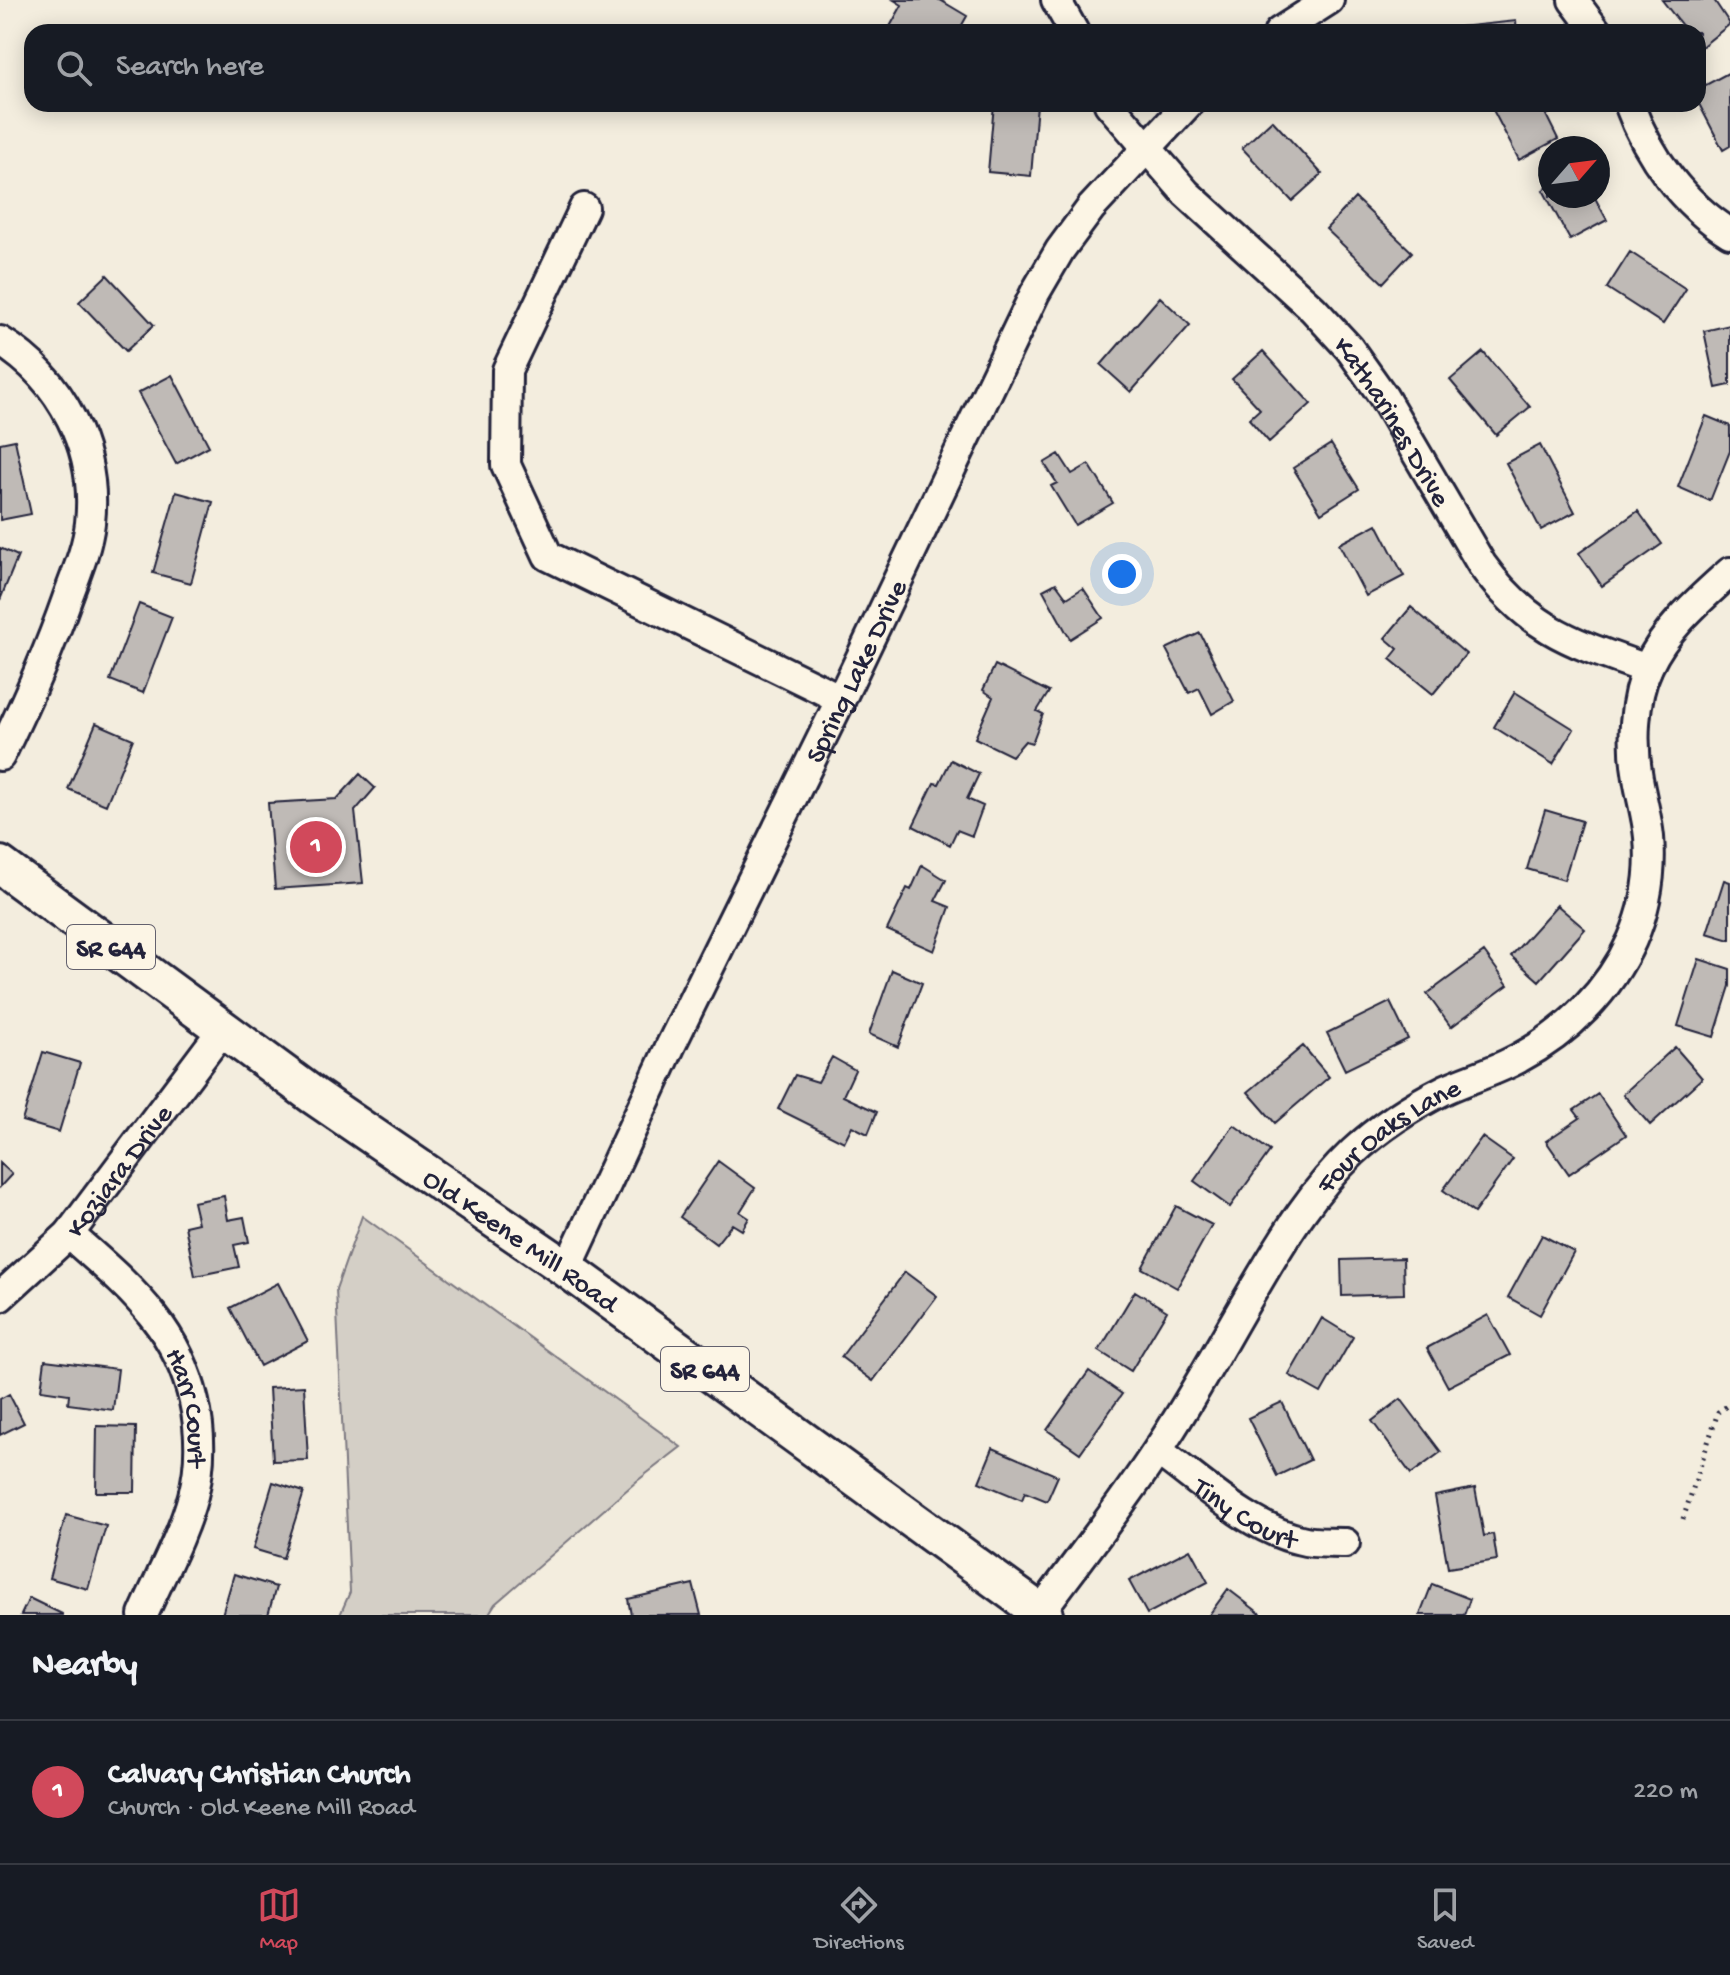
<!DOCTYPE html>
<html lang="en">
<head>
<meta charset="utf-8">
<style>
	:root { --surface:#171b24; --page:#242831; --text:#f1f3f6; --muted:#9ea1a6; --line:#363941; --accent:#d1495b }
	body { margin:0; font-family:"Gochi Hand",sans-serif; background:var(--page); color:var(--text) }
	.compass { position:absolute; left:1538px; top:136px; width:72px; height:72px; border-radius:50%; background:var(--surface); box-shadow:0 4px 20px #0003; rotate:62deg }
	.you { position:absolute; left:1122px; top:574px; width:28px; height:28px; margin:-20px; border:6px solid #fff; border-radius:50%; background:#1a73e8; box-shadow:0 0 0 12px #1a73e833 }
	.badge { display:grid; place-items:center; width:52px; height:52px; border-radius:50%; background:var(--accent); color:#fff; font-size:26px; font-weight:700 }
	.pin { position:absolute; translate:-50% -50%; border:4px solid #fff; box-shadow:0 2px 8px #0006 }
	.list { margin:0; padding:0; list-style:none }
	h2 { display:flex; justify-content:space-between; align-items:center; height:104px; margin:0; padding:0 32px; font-size:34px }
	h2 small { font-size:26px; font-weight:400; color:var(--muted) }
	.list li { display:grid; grid-template-columns:52px 1fr auto; gap:24px; align-items:center; box-sizing:border-box; height:144px; padding:0 32px; border-top:2px solid var(--line) }
	.list b { display:block; font-size:30px; white-space:nowrap }
	.list p { margin:0; font-size:26px; white-space:nowrap; color:var(--muted) }
	.list em { font-size:26px; font-style:normal; color:var(--muted) }
	.icon { flex:none; width:44px; height:44px; fill:none; stroke:currentColor; stroke-width:2; stroke-linecap:round; stroke-linejoin:round }
	.map { position:relative; flex:none; width:1730px; height:1615px; overflow:hidden }
	.search { position:absolute; background:var(--surface); box-shadow:0 4px 20px #0003; left:24px; right:24px; top:24px; height:88px; display:flex; align-items:center; gap:20px; box-sizing:border-box; padding:0 28px; border-radius:24px; color:var(--muted); font-size:30px }
	.sheet { height:248px; background:var(--surface) }
	nav { display:flex; justify-content:space-around; align-items:center; box-sizing:border-box; height:112px; border-top:2px solid var(--line); background:var(--surface); font-size:22px; color:var(--muted) }
	nav a { display:grid; justify-items:center; gap:4px }
	nav .on { color:var(--accent) }
	.map>svg:first-child { display:block }
	.green { fill:#d4cfc6; stroke:#7b7880; stroke-width:2 }
	.building { fill:#bfbab6; stroke:#22223b; stroke-width:2 }
	.lines { fill:none; stroke-linecap:round; stroke-linejoin:round }
	.minor-casing { stroke:#22223b; stroke-width:34 }
	.major-casing { stroke:#22223b; stroke-width:42 }
	.path { stroke:#22223b; stroke-width:5; stroke-dasharray:2 6; stroke-linecap:butt }
	.minor { stroke:#fcf5e5; stroke-width:28 }
	.major { stroke:#fcf5e5; stroke-width:36 }
	.labels { text-anchor:middle; stroke-width:6; stroke-linejoin:round; paint-order:stroke }
	.shield { fill:#fcf5e5; stroke:#63616e; stroke-width:2 }
	.shield-label { font-size:26px; font-weight:bold; fill:#22223b }
	.street-label { font-size:28px; fill:#22223b; stroke:#fcf5e5 }
</style>
</head>
<body>
<div class="map">
<svg width="1730" height="1615" viewBox="0 0 1730 1615">
	<rect width="100%" height="100%" fill="#f3edde"/>
	<filter id="ink" filterUnits="userSpaceOnUse"><feTurbulence type="fractalNoise" baseFrequency=".0125" numOctaves="2"/><feDisplacementMap in="SourceGraphic" scale="16" xChannelSelector="R" yChannelSelector="G"/><feConvolveMatrix kernelMatrix="1 2 1 2 8 2 1 2 1" color-interpolation-filters="sRGB"/></filter>
	<g filter="url(#ink)">
		<!-- green -->
		<path class="green" d="M362 1216 681 1447 637 1481 495 1604 488 1615H340L350 1592 336 1289Z"/>
		<!-- building -->
		<path class="building" d="M894 0H940L967 16 958 32H887L902 5Z
			M1662 0H1714L1730 24 1700 48 1698 32H1687Z
			M1516 21 1517 32H1431V30Z
			M1730 72V146L1723 150 1698 102V89Z
			M994 104H1037L1031 176 988 172Z
			M1505 104H1562L1563 106 1546 115 1558 139 1519 160 1493 110Z
			M1272 120 1322 174 1292 201 1242 148Z
			M1550 186V196H1594L1607 220 1570 240 1543 190Z
			M1355 198 1412 252 1383 283 1326 229Z
			M1630 252 1686 289 1663 324 1607 288Z
			M107 275 154 325 126 351 79 302Z
			M1160 297 1190 325 1131 392 1101 365Z
			M1730 325V385L1716 388 1704 331Z
			M1263 351 1311 404 1269 442 1249 419 1260 409 1232 379Z
			M1483 352 1530 407 1496 435 1450 380Z
			M172 375 209 446 176 464 138 393Z
			M1706 416 1730 426V451L1710 501 1678 487Z
			M15 440 31 514 0 520V443Z
			M1331 444 1359 489 1321 513 1293 468Z
			M1540 445 1575 512 1541 530 1506 463Z
			M1059 454 1072 474 1089 464 1113 503 1075 525 1051 486 1057 483 1044 463Z
			M176 492 213 502 191 583 153 573Z
			M1638 511 1662 544 1602 586 1579 553Z
			M1377 524 1404 576 1366 596 1339 544Z
			M0 548 18 556 0 600Z
			M1056 583 1067 598 1083 588 1103 618 1070 639 1043 590Z
			M139 604 172 617 143 693 110 680Z
			M1411 607 1466 654 1433 694 1390 659 1398 649 1385 638Z
			M1200 633 1234 701 1212 714 1199 688 1189 693 1166 649Z
			M995 665 1049 692 1037 711 1043 714 1032 743 1025 741 1012 756 975 738 993 697 983 690Z
			M1515 692 1574 729 1553 764 1494 727Z
			M96 723 133 739 106 805 68 789Z
			M951 760 979 774 967 799 983 806 972 836 957 830 950 845 913 826 934 783 939 784Z
			M360 774 375 788 355 811 363 883 275 889 268 803 337 799Z
			M1545 810 1582 821 1564 880 1527 869Z
			M922 865 946 880 935 901 950 907 934 951 887 930 907 888 911 890Z
			M1724 880 1730 882V940L1707 933Z
			M1557 905 1585 929 1539 981 1511 956Z
			M1484 952 1508 985 1451 1027 1427 994Z
			M1699 959 1730 969V986L1714 1037 1678 1026Z
			M892 970 922 983 898 1047 869 1034Z
			M1390 1002 1408 1039 1345 1070 1327 1033Z
			M1303 1046 1329 1077 1275 1123 1248 1092Z
			M1675 1047 1702 1078 1650 1125 1623 1094Z
			M43 1052 80 1063 59 1132 22 1121Z
			M832 1057 855 1070 843 1096 877 1112 868 1134 852 1126 844 1142 778 1109 795 1075 818 1082Z
			M1598 1094 1626 1135 1569 1174 1546 1141 1580 1118 1574 1110Z
			M1234 1125 1270 1151 1230 1207 1194 1181Z
			M1482 1137 1513 1159 1474 1213 1443 1190Z
			M718 1161 755 1188 740 1212 749 1218 742 1230 732 1224 716 1244 680 1217Z
			M0 1163 12 1174 0 1187Z
			M224 1196 228 1220 244 1217 249 1242 234 1245 239 1267 195 1276 185 1226 198 1223 193 1202Z
			M1176 1206 1212 1225 1177 1288 1142 1268Z
			M1542 1235 1574 1252 1540 1315 1508 1297Z
			M1403 1258 1404 1294 1342 1296 1341 1260Z
			M905 1272 937 1296 873 1381 841 1357Z
			M278 1283 308 1341 260 1366 230 1308Z
			M1135 1291 1167 1311 1131 1371 1099 1351Z
			M1488 1315 1510 1355 1448 1387 1427 1348Z
			M1322 1318 1353 1337 1321 1393 1289 1375Z
			M45 1360 118 1369 113 1410 68 1404 69 1394 41 1390Z
			M1089 1371 1122 1394 1080 1453 1047 1430Z
			M304 1386 308 1460 273 1461 269 1388Z
			M9 1394 24 1423 0 1435V1399Z
			M1401 1399 1441 1452 1411 1474 1372 1421Z
			M1282 1402 1310 1460 1277 1476 1248 1418Z
			M97 1426 136 1427 135 1492H96Z
			M993 1448 1058 1476 1047 1501 1025 1492 1022 1500 979 1482Z
			M273 1482 304 1492 283 1558 253 1549Z
			M1475 1488 1484 1536 1493 1534 1497 1560 1448 1568 1435 1496Z
			M66 1515 106 1526 88 1589 49 1578Z
			M1190 1549 1208 1582 1147 1614 1129 1581Z
			M234 1574 276 1587 268 1615H222Z
			M693 1584 701 1615H631L628 1599Z
			M1432 1584 1470 1599 1464 1615H1420Z
			M1228 1589 1262 1615H1209Z
			M29 1598 62 1614V1615H21Z"/>
		<g class="lines">
			<!-- minor casing -->
			<g class="minor-casing">
				<g id="minor">
					<path d="M1056 0 1074 32"/>
					<path d="M1573 0 1597 32"/>
					<path d="M1279 32 1329 0"/>
					<path id="s1" d="M1109 104 1186 193 1313 309 1349 348 1383 396 1482 565C1530 631 1574 643 1647 669"/>
					<path d="M1629 104C1648 156 1683 204 1730 233"/>
					<path d="M584 208 507 370 506 465 548 556 841 699"/>
					<path d="M0 341C62 379 98 450 90 523 87 549 76 574 67 599 48 653 25 705 0 756"/>
					<path id="s2" d="M69 1234C98 1260 129 1285 153 1316 193 1366 209 1434 193 1496 182 1537 160 1576 143 1615"/>
					<path id="s3" d="M567 1269 670 1047 841 699 1035 293 1060 250 1091 208 1188 104"/>
					<path id="s4" d="M0 1297 69 1234 223 1029"/>
					<path id="s5" d="M1158 1451C1200 1481 1250 1529 1301 1540 1315 1544 1331 1542 1345 1543"/>
					<path id="s6" d="M1040 1612C1079 1559 1121 1506 1157 1451 1194 1396 1225 1337 1259 1280 1286 1234 1314 1189 1353 1152 1380 1127 1412 1106 1446 1089 1470 1078 1496 1071 1519 1058 1568 1032 1609 991 1632 940 1646 908 1652 872 1649 837 1647 817 1641 797 1638 778 1632 744 1633 699 1648 667 1666 628 1699 600 1730 572"/>
				</g>
			</g>
			<!-- major casing -->
			<g class="major-casing">
				<g id="major">
					<path id="s7" d="M0 865 314 1096 567 1269 1044 1615"/>
				</g>
			</g>
			<!-- path -->
			<path class="path" d="M1683 1519 1718 1412 1730 1404"/>
			<!-- minor -->
			<use href="#minor" class="minor"/>
			<!-- major -->
			<use href="#major" class="major"/>
		</g>
	</g>
	<g class="labels">
		<!-- shield labels -->
		<g class="shield">
			<rect x="67" y="925" width="88" height="44" rx="6"/>
			<rect x="661" y="1347" width="88" height="44" rx="6"/>
		</g>
		<g class="shield-label">
			<text x="111" y="956">SR 644</text>
			<text x="705" y="1378">SR 644</text>
		</g>
		<!-- street labels -->
		<g class="street-label">
			<text dy="10" stroke="none"><textPath href="#s1" startOffset="428">Katharines Drive</textPath></text>
			<text dy="10" stroke="none"><textPath href="#s3" startOffset="664">Spring Lake Drive</textPath></text>
			<text dy="10" stroke="none"><textPath href="#s6" startOffset="596">Four Oaks Lane</textPath></text>
			<text dy="10" stroke="none"><textPath href="#s4" startOffset="174">Koziara Drive</textPath></text>
			<text dy="10" stroke="none"><textPath href="#s7" startOffset="642">Old Keene Mill Road</textPath></text>
			<text dy="10" stroke="none"><textPath href="#s2" startOffset="218">Harr Court</textPath></text>
			<text dy="10" stroke="none"><textPath href="#s5" startOffset="108">Tiny Court</textPath></text>
		</g>
	</g>
</svg>
<svg class="compass" viewBox="-18 -18 36 36"><path d="M0-13l5 13h-10z" fill="#e53935"/><path d="M0 13l5-13h-10z" fill="#9ea1a6"/></svg>
<div class="you"></div>
<div class="pin badge" style="left:316px;top:847px">1</div>
<div class="search"><svg class="icon" aria-label="search" viewBox="0 0 24 24"><circle cx="10" cy="10" r="6"/><path d="M15 15l6 6"/></svg>Search here</div>
</div>
<section class="sheet">
<h2>Nearby<small></small></h2>
<ul class="list">
<li><span class="badge">1</span><div><b>Calvary Christian Church</b><p>Church · Old Keene Mill Road</p></div><em>220 m</em></li>
</ul>
</section>
<nav>
<a class="on"><svg class="icon" aria-label="map" viewBox="0 0 24 24"><path d="M3 6l6-2 6 2 6-2v14l-6 2-6-2-6 2zM9 4v14M15 6v14"/></svg>Map</a>
<a><svg class="icon" aria-label="directions" viewBox="0 0 24 24"><path d="M12 3l9 9-9 9-9-9zM9 14v-3h6M13 9l2 2-2 2"/></svg>Directions</a>
<a><svg class="icon" aria-label="saved" viewBox="0 0 24 24"><path d="M7 4h10v16l-5-4-5 4z"/></svg>Saved</a>
</nav>
</body>
</html>
